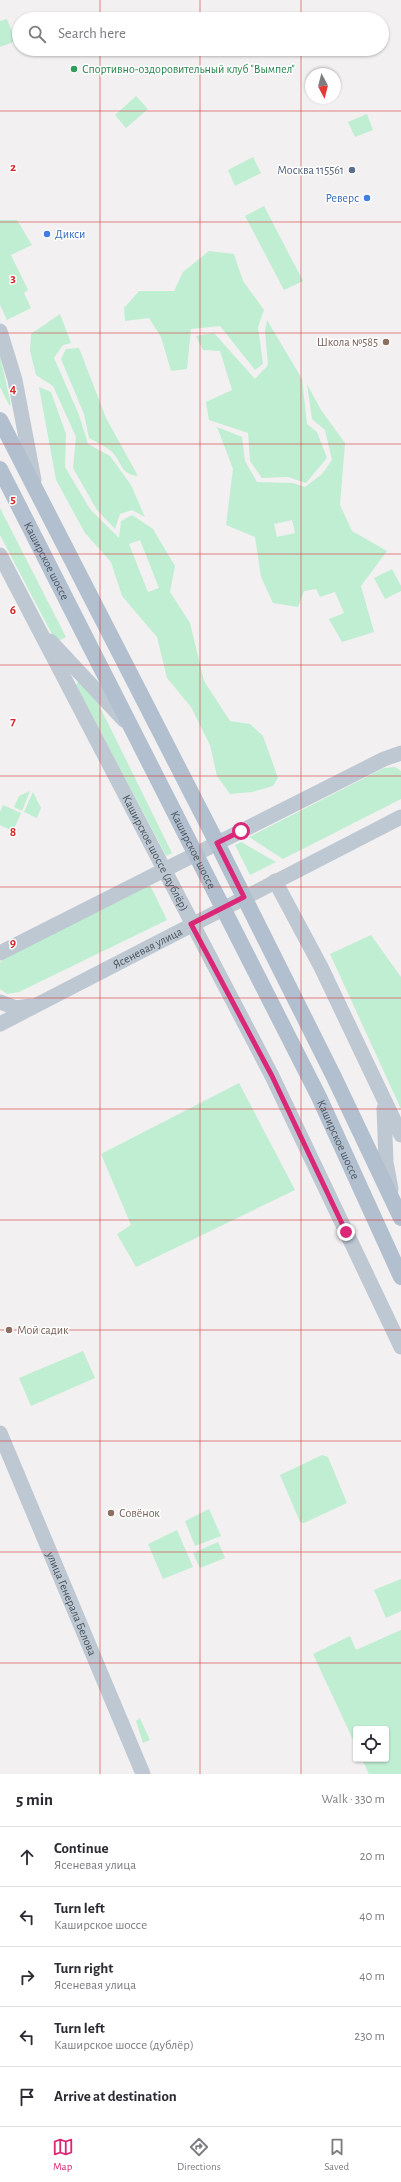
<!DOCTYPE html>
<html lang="en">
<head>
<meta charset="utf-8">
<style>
	:root { --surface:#fff; --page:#f7f7f7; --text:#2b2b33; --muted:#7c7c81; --line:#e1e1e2; --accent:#db2777 }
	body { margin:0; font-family:"Alegreya Sans",sans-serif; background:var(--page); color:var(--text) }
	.controls { position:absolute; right:12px; bottom:12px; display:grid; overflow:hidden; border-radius:4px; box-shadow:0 1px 3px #0004 }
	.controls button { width:36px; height:36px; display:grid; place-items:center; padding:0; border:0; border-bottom:1px solid var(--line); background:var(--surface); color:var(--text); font:20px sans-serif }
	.compass { position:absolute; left:305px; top:68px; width:36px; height:36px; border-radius:50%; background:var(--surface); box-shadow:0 1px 3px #0004; rotate:173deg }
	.stop { position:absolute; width:12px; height:12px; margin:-9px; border:3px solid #db2777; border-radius:50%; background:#fff }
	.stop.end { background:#db2777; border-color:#fff; box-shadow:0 1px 4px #0008 }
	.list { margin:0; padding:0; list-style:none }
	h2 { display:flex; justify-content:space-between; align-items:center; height:52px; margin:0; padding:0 16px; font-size:17px }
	h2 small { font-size:13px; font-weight:400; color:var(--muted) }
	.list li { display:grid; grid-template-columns:26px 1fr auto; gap:12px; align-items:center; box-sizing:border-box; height:60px; padding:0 16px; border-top:1px solid var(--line) }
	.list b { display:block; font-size:15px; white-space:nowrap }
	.list p { margin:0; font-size:13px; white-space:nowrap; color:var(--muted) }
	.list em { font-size:13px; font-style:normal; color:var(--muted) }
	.icon { flex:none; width:22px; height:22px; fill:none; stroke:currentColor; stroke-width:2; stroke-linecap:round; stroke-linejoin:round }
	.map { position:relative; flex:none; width:401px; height:1774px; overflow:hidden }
	.search { position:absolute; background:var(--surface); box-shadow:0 1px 3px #0004; left:12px; right:12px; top:12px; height:44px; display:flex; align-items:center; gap:10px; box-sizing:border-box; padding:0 14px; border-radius:22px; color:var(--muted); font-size:15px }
	.sheet { height:352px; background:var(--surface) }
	nav { display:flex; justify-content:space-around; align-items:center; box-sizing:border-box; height:56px; border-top:1px solid var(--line); background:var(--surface); font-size:11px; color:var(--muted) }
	nav a { display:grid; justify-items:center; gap:2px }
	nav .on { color:var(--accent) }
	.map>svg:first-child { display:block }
	.green { fill:#c0eed2; fill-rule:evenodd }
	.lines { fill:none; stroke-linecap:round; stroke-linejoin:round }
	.secondary { stroke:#bec8d3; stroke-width:15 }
	.primary { stroke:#b1bfce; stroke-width:16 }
	.route { stroke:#db2777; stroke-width:5 }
	.grid { fill:none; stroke:#d62828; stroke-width:1; stroke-opacity:0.55 }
	.leisure-dot { fill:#2e9e5b; stroke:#fff; stroke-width:1.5 }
	.service-dot { fill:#5c6f8a; stroke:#fff; stroke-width:1.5 }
	.shop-dot { fill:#3f7fe0; stroke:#fff; stroke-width:1.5 }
	.education-dot { fill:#8d6e63; stroke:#fff; stroke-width:1.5 }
	.labels { text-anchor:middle; stroke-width:3; stroke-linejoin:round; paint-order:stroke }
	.leisure-label { font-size:12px; fill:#27864d; stroke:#fff; text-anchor:start }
	.service-label { font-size:12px; fill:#4e5e75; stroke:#fff; text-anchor:end }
	.shop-label { font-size:12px; fill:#366cbe; stroke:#fff; text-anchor:end }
	.education-label { font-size:12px; fill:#785e54; stroke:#fff; text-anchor:start }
	.street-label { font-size:12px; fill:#48535d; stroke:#fff }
	.grid-label { font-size:13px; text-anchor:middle; font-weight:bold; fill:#d62828; stroke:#fff; stroke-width:3; stroke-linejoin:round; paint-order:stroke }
</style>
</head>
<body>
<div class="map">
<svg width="401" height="1774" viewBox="0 0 401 1774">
	<rect width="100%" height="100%" fill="#f2f0f0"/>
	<!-- green -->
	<path class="green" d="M7 19 16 41 0 47V21Z
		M136 96 148 109 126 128 115 115Z
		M367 114 373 130 355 137 348 122Z
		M253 157 261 173 235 186 228 170Z
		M264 206 303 281 284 290 245 216Z
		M0 220H17L32 245 11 255 28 290 24 293 31 308 7 320 0 305Z
		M209 251 234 254 243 281 264 310 258 327 263 364 255 370 220 326 191 329 187 369 171 371 161 337 149 318 125 321 124 308 139 291H174L183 272Z
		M60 314 71 343 63 345 54 358 79 415 88 444 110 456 131 485 145 517 132 510 120 514 115 529 97 510 73 468 76 437 53 386 36 375 30 351 31 334Z
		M267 320 302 379 307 424 317 432 327 458 306 483 288 477 262 478 250 461 248 433 209 420 206 402 232 390 220 351 203 350 196 336 214 333 255 379 268 365 265 331Z
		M79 348 106 418 138 476C119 474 123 462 111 451 105 446 96 442 89 438L84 414 61 359 66 349Z
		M0 355 11 405H9L0 387Z
		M307 384 321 410 345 443 340 505 352 531 387 551 361 586 374 632 342 642 329 619 344 613 335 592 320 597 316 589 304 591 298 607 273 603 261 577 255 537 226 525 233 469 217 427 242 437 245 461 257 482 293 483 305 487 322 474 332 460 325 430 312 419ZM292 520 295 533 277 537 274 524Z
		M39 387 51 392 66 434 65 467 90 509 119 538 121 521 132 515 153 529 175 566 170 592 190 623 204 681 230 721 250 724 263 736 278 778 273 786 252 792 230 794 217 776 210 745 191 707 167 678 157 637 122 596 111 562 85 533 56 480ZM140 540 159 588 148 592 129 544Z
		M0 508 66 637 56 642 0 535Z
		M392 569 401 586V591L385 599 374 578Z
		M80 679 97 701 172 853 166 856 76 685Z
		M395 767 401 771V799L283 859 249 837 384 768Z
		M30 791 22 811 14 807 19 796Z
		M33 792 41 808 37 818 24 812Z
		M3 805 21 813 13 831 0 825V812Z
		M241 842 276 862 250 875 235 845Z
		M150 885 167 920 19 992 7 994 0 989V963L2 960Z
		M371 935 401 977V1109L330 954Z
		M239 1083 295 1190 136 1267 117 1234 131 1225 101 1154Z
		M83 1351 95 1378 31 1406 19 1378Z
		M322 1455 328 1457 347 1503 304 1523 300 1522 280 1475Z
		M209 1509 221 1536 195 1546 185 1521Z
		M177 1530 193 1567 163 1579 148 1544Z
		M218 1542 225 1558 200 1568 193 1553Z
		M401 1579V1611L386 1618 374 1590Z
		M401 1630V1774H369L362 1759H386V1729H356V1746L313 1654 350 1636 356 1650Z
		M140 1718 150 1740 143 1743 136 1721Z"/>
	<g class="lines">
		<!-- secondary -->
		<g class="secondary">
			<path d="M0 331 15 380 34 480"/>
			<path id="s1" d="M0 555 272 1076 401 1347"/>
			<path d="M50 641 124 720"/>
			<path d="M275 881 321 967 401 1135"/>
			<path d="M0 953 384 759 401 753"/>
			<path d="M0 1002 16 1008 30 1006"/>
			<path id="s2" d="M0 1024 401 817"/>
			<path d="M384 1108 386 1162 391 1189"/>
			<path id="s3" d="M0 1433 143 1774"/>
		</g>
		<!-- primary -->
		<g class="primary">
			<path d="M0 420 217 843 333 1075 401 1218"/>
			<path id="s4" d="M0 469 319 1097 401 1277"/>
		</g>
	</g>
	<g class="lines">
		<!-- route -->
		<path class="route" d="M241 831 217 843 244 897 191 924 272 1076 346 1232"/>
	</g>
	<!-- grid -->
	<path class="grid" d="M100 0V19M200 0V19M301 0V19M100 49V1774M200 49V1774M301 49V1774M0 111H401M0 222H401M0 333H401M0 444H401M0 554H401M0 665H401M0 776H401M0 887H401M0 998H401M0 1109H401M0 1220H401M0 1330H401M0 1441H401M0 1552H401M0 1663H401"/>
	<!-- markers -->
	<circle class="leisure-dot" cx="74" cy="69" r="4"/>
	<circle class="service-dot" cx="352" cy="170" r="4"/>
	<g class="shop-dot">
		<circle cx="367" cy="198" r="4"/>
		<circle cx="47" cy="234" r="4"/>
	</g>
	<g class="education-dot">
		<circle cx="386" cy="342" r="4"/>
		<circle cx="9" cy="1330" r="4"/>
		<circle cx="111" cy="1513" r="4"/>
	</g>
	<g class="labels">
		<!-- leisure labels -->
		<g class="leisure-label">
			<text x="82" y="73">Спортивно-оздоровительный клуб "Вымпел"</text>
		</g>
		<!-- service labels -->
		<g class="service-label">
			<text x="344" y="174">Москва 115561</text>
		</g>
		<!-- shop labels -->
		<g class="shop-label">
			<text x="359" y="202">Реверс</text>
			<text x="55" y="238" text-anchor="start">Дикси</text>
		</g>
		<!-- education labels -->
		<g class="education-label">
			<text x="378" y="346" text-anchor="end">Школа №585</text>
			<text x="17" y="1334">Мой садик</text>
			<text x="119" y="1517">Совёнок</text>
		</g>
		<!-- street labels -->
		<g class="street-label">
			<text dy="4" stroke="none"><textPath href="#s4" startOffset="103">Каширское шоссе</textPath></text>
			<text dy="4" stroke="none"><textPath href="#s4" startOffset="427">Каширское шоссе</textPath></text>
			<text dy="4" stroke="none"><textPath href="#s1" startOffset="336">Каширское шоссе (дублёр)</textPath></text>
			<text dy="4" stroke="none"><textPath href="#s2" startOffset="166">Ясеневая улица</textPath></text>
			<text dy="4" stroke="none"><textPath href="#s4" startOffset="751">Каширское шоссе</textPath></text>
			<text dy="4" stroke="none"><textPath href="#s3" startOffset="185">улица Генерала Белова</textPath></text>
		</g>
	</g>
	<g class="grid-label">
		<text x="13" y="171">2</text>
		<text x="13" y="282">3</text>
		<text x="13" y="393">4</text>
		<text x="13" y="503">5</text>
		<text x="13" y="614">6</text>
		<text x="13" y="725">7</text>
		<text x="13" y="836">8</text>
		<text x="13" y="947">9</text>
	</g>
</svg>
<div class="controls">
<button><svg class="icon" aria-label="locate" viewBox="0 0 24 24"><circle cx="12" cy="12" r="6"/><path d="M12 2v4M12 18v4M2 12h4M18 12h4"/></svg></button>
</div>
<svg class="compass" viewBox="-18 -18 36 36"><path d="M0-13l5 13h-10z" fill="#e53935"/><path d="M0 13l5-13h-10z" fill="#7c7c81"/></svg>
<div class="stop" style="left:241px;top:831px"></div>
<div class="stop end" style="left:346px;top:1232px"></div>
<div class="search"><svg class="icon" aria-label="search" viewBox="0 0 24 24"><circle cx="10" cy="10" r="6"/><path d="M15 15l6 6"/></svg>Search here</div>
</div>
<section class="sheet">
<h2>5 min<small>Walk · 330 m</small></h2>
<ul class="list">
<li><svg class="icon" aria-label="ahead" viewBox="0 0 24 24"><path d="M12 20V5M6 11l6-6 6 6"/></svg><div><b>Continue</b><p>Ясеневая улица</p></div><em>20 m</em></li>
<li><svg class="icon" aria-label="left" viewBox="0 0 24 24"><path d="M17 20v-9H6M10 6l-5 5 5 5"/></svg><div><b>Turn left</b><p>Каширское шоссе</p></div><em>40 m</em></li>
<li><svg class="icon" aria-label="right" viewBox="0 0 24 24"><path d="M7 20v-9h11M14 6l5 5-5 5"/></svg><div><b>Turn right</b><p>Ясеневая улица</p></div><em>40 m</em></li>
<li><svg class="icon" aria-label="left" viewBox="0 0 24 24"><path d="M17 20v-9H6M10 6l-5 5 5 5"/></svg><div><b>Turn left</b><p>Каширское шоссе (дублёр)</p></div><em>230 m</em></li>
<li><svg class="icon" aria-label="arrive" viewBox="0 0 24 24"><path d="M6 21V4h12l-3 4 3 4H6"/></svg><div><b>Arrive at destination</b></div></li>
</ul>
</section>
<nav>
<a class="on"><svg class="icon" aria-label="map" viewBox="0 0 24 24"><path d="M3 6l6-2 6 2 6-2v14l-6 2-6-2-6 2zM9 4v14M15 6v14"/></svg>Map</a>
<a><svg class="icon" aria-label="directions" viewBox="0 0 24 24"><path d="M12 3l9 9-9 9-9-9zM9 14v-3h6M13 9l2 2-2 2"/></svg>Directions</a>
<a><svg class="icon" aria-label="saved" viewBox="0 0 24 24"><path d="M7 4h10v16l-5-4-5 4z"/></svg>Saved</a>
</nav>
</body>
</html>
